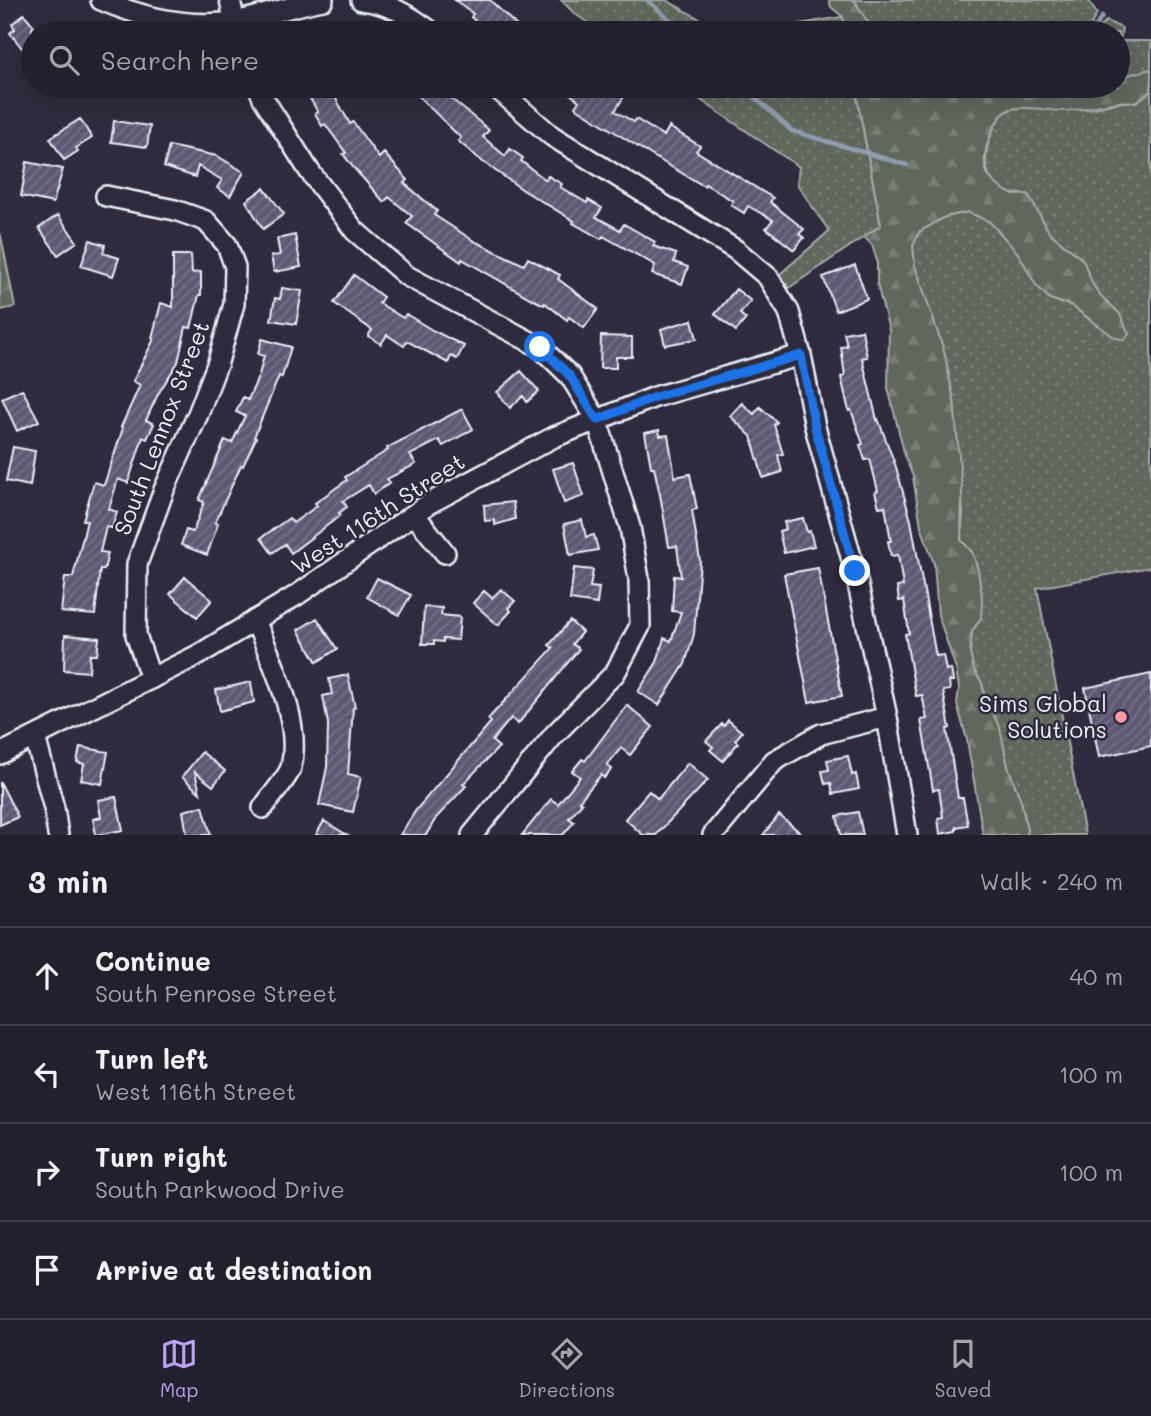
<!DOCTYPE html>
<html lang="en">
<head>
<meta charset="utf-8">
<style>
	:root { --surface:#23202e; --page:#2b2836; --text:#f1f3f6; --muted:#a3a3aa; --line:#403e4a; --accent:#bca0f2 }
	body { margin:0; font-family:Mali,sans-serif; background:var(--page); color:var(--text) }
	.stop { position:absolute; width:21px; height:21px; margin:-16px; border:5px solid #1a73e8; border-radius:50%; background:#fff }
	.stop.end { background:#1a73e8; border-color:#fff; box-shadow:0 2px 7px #0008 }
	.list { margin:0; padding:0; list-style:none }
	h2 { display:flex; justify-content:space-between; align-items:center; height:91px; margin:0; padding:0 28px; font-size:30px }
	h2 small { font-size:23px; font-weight:400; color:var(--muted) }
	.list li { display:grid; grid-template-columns:46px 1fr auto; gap:21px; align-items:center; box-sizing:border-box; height:98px; padding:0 28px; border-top:2px solid var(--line) }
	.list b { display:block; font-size:26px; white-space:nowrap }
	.list p { margin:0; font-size:23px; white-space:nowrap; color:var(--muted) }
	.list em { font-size:23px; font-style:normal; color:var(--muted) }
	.icon { flex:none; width:38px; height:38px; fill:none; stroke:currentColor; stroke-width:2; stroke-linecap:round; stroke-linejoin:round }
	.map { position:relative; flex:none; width:1151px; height:835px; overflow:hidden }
	.search { position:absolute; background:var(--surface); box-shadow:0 7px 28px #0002; left:21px; right:21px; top:21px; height:77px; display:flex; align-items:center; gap:18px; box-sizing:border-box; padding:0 24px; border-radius:38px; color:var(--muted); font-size:26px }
	.sheet { height:483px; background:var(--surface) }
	nav { display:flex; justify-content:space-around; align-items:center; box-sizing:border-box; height:98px; border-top:2px solid var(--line); background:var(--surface); font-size:19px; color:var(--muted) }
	nav a { display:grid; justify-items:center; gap:4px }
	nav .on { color:var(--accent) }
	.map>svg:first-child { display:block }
	.grass { fill:url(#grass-dots); stroke:#a4acaa; stroke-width:2 }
	.forest { fill:url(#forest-firs); stroke:#a4acaa; stroke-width:2 }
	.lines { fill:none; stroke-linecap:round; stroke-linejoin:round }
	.stream { stroke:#8f9bae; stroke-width:4.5 }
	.building { fill:url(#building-hatch); stroke:#e8f1f8; stroke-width:2 }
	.minor-casing { stroke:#e8f1f8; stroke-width:24 }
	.minor { stroke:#2f2a3d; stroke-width:19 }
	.route { stroke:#1a73e8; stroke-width:9 }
	.poi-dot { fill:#ff9aa2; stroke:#2f2a3d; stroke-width:2.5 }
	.labels { text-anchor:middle; stroke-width:5; stroke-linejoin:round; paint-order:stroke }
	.street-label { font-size:23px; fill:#e8f1f8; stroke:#2f2a3d }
	.poi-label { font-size:23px; fill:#e8f1f8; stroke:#2f2a3d; text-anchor:end }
</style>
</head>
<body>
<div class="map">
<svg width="1151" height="835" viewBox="0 0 1151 835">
	<defs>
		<pattern id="grass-dots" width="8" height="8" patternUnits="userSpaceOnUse" patternTransform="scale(1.75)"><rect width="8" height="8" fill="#61685b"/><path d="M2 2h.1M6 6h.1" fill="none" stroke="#787e73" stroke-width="1.8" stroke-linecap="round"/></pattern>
		<pattern id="forest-firs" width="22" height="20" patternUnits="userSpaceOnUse" patternTransform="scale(1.75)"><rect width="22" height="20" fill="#61685b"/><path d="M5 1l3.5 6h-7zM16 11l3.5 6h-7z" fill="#787e73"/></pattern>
		<pattern id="building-hatch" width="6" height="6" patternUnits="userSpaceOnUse" patternTransform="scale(1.75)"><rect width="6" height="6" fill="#5f5875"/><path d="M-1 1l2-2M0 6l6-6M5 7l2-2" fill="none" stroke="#767089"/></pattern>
	</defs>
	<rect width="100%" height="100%" fill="#2f2a3d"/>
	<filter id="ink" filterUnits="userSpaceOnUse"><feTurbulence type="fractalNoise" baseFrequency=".0143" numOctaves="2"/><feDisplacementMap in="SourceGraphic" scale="14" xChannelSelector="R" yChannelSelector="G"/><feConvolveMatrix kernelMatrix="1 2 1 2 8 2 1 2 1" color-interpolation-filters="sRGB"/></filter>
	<g filter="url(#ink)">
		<!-- grass -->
		<path class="grass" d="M561 0H666L725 33H603L575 14Z
			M854 0H1088L1097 14 1091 24 1098 29 1106 21 1122 28 1120 41H1151V69L1124 76 1118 75V33H882L871 28Z
			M843 17 846 33H744Z
			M680 86H855L881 225 789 288 779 275 829 231 797 184 799 167Z
			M1151 91V567L1037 588 1085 835H1028L1021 801 1008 767 1000 728 985 698 982 683 974 670 970 654 972 631 981 618 978 570 972 552 961 540 963 513 954 401 944 351 915 266 913 246 919 232 945 217 969 212 990 222 1018 253 1036 285 1050 299 1072 306 1097 325 1120 314 1101 296 1093 285 1083 260 1049 232 1028 194C987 198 979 164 992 132 996 123 999 116 1008 111 1021 103 1070 111 1088 109 1105 107 1118 100 1136 102Z"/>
		<!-- forest -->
		<path class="forest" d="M829 0H854L871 27 882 33H846L843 17 831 7Z
			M1151 69V91L1136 102C1110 99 1086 111 1061 111 1045 111 1026 105 1011 109 995 113 980 154 986 170 990 182 1003 190 1014 195L1028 194 1049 232 1083 260 1093 285 1101 296 1120 314 1129 334 1124 340 1114 337 1072 306 1050 299 1036 285 1018 253 990 222 968 212 945 217 919 232 913 246 915 266 944 351 954 401 962 490 961 540 972 552 978 570 982 597 981 618 972 631 970 654 974 670 982 683 985 698 1000 728 1008 767 1021 801 1028 835H983L967 740 957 704 959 688 956 669 938 615 934 564 921 526 913 477 905 456 888 388 889 330 877 284V261L872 245 864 237 881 225 855 86H1118V75L1124 76Z
			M1 236 15 307 0 310V239Z"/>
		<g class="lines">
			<!-- stream -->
			<path class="stream" d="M647 0 685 33
				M1097 24 1102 17
				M742 86 792 131 907 165"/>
		</g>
		<!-- building -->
		<path class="building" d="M455 0H490L524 33H494L485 25 483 28 471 17 473 14Z
			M24 14 34 26 32 28 33 62 10 33 15 29 12 24Z
			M324 86H329L350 124 353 122 379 158 384 153 408 180 404 183 437 211 434 215 474 241 524 265 528 258 560 275 558 279 598 309 584 328 569 317 567 320 545 303 544 305 530 298 462 259 461 262 406 223 412 216 389 197 384 202 353 167 343 154 346 153 325 124 322 126 315 113 318 112 308 95Z
			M408 86H436L489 130 483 137 505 156 510 149 523 158 521 161 546 180 548 176 562 184 560 187 587 203 588 200 602 208 596 217 620 230 624 224 655 242 653 246 676 254 674 262 688 267 682 284 652 274 655 265 603 236 601 239 573 223 574 221 523 190 483 162 458 141 461 138Z
			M560 86H604L623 98 615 111 634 122 636 119 664 136 669 127 700 146 696 151 773 198 770 202 804 229 799 234 804 238 794 250 766 228 773 220 748 206 744 213 731 205 733 201 705 184 704 186 651 155 575 107 579 101Z
			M80 119 92 138 76 148 78 151 64 160 50 138Z
			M114 121 150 126 147 147 111 142Z
			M169 146 217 156 244 172 230 196 217 188 222 180 198 166 195 177 164 167Z
			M27 162 63 169 53 203 21 196Z
			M264 188 284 214 263 229 246 201Z
			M58 215 77 242 58 255 39 228Z
			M295 235 301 267 274 272 271 256 280 255 277 239Z
			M90 240 105 245 103 253 119 258 113 276 81 266Z
			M173 255H191L192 273 201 272V295H199L191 328 186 327 178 362 158 394 146 420 154 424 147 439 143 437 128 483 118 479 109 509 117 512 112 528 106 527 100 552 108 553 104 570 100 569 95 615 61 612 65 577H73L87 521 83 520 94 482 104 485 123 428 121 427 140 385 133 381 154 339 152 338 161 303 173 307Z
			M855 265 867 299 836 311 823 277Z
			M354 275 383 297 379 303 403 318 406 314 432 330 464 346 457 359 451 356 448 363 407 341 404 346 387 335 381 344 368 336 372 330 334 303Z
			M282 288 302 291 296 324 271 320 275 298 280 299Z
			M736 289 751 301 740 314 746 319 736 331 715 314Z
			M692 320 697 339 665 345 661 329Z
			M862 330 867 357 862 358 877 420 878 419 896 467 911 521 936 656 943 655 946 670 951 669 953 681H949L950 690 943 691 950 728 947 729 958 798H963L968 825 956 827V831L940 834 938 818 943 817 939 789 933 790 921 720 927 719 922 695 916 696 905 634 909 633 904 600 899 601 897 587 903 586 898 555 891 556 888 541H891L885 506 879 507 875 492 878 491 870 459 865 460 860 445 863 444 851 410 849 411 841 377 845 376 841 347 847 346 844 333Z
			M601 336 632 337V357H616V368H600Z
			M262 339 291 347 282 377 279 376 254 437 256 438 243 466 241 465 215 523 218 524 207 555 181 545 186 530 193 532 204 502 199 500 225 440 232 443 245 416 236 412 243 397 248 400 259 375 264 356 258 354Z
			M521 371 539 391 527 402 523 396 510 408 497 392Z
			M22 389 39 421 17 431 2 398Z
			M742 403 754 414 760 407 777 422 774 425 783 454 778 455 782 472 763 478 751 436 730 416Z
			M462 409 473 429 443 446 439 440 410 455 416 464 387 479 390 483 374 494 369 485 343 501 347 507 339 513 341 515 291 553 285 544 272 553 261 538 289 518 293 523 317 506 315 503 347 480 345 477 388 450 387 448Z
			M659 430 660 436 668 435 675 477 690 474 697 509 692 510 700 561 694 634 685 664 659 705 638 692 657 662 664 638 671 641 681 612 672 611 674 576 681 577 677 546 669 547 661 500 654 467H651L645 433Z
			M13 447 35 451 30 486 6 481Z
			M573 463 584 496 564 503 553 469Z
			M513 502 515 519 495 525V520L485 521 484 505Z
			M803 518 807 532 810 531 814 546 784 553 779 531 786 529 784 522Z
			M582 520 586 537 594 535 598 550 570 555 564 524Z
			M574 568 593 570 590 587 599 588 597 604 570 600Z
			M818 568 842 696 809 702 784 574Z
			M185 577 212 600 197 617 170 594Z
			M377 578 411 595 399 615 367 597Z
			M501 589 515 601 508 608 511 611 498 625 473 603 484 591 492 598Z
			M424 607 442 608 441 615 460 617 458 640 443 639V642L434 641V644H422Z
			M317 618 337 649 317 662 298 630Z
			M570 621 582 632 572 644 579 649 518 724 511 718 492 741 499 747 463 784 466 786 436 818 426 835H400L416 810 491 722 488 719 553 648 549 645Z
			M65 635 99 638 97 655H90L89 672 64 670Z
			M1151 674V746L1099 757 1085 688Z
			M348 675 355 707 353 708 348 774 361 777 353 812 319 805 327 767 328 724 323 696 332 694 329 679Z
			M251 682 254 702 220 711 216 690Z
			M627 705 653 727 630 755 621 748 607 765 612 769 604 778 601 775 579 801 582 803 569 818 574 822 563 835H522L551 799 558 804 580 777 572 771 582 759 585 761Z
			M728 720 742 732 735 740 738 743 723 761 710 750 713 747 706 741 722 724 724 726Z
			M80 747 108 752 102 784 81 780 84 764 77 762Z
			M202 752 225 771 213 786 195 772 200 793 182 777Z
			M848 756 852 775 856 774 859 789 833 794 831 783 825 784 822 771 829 770 827 760Z
			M688 763 708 780 656 835H643L625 819 649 791 658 799Z
			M0 782 18 817 0 825Z
			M116 797 123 830 96 835 93 819 101 817 98 800Z
			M203 806 211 835H187L183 811Z
			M858 812 863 835H841L837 816Z
			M779 815 803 835H763Z
			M324 821 347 835H316Z"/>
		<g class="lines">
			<!-- minor casing -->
			<g class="minor-casing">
				<path id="minor" d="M101 0C143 18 188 28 233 22 263 17 292 5 323 0
					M230 0 237 33
					M361 0C389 3 411 16 433 33
					M258 86 263 98 310 172 355 231 407 276 540 347 570 376 597 420 630 527 639 579 640 626 615 673 554 735 472 835
					M494 86 552 136 736 250 768 277 789 312 801 355 815 427 855 571 887 717 907 835
					M106 196 175 210 206 221 227 245 235 267 234 304 218 362 198 414 164 490 137 564 136 635 151 679
					M414 514 445 553
					M255 620C272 662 302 722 291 767 288 778 270 797 263 808
					M35 737 54 808 58 835
					M0 754 198 655 297 595 430 503 554 437 655 397 801 355
					M713 835 774 761 821 734 887 717"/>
			</g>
			<!-- minor -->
			<use href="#minor" class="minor"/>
		</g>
	</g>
	<g class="lines" filter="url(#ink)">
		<!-- route -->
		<path class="route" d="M540 347 570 376 597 420 655 397 801 355 815 427 855 571"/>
	</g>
	<!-- markers -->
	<circle class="poi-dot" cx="1121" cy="717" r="7"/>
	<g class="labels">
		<!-- street labels -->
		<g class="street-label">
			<text transform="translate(162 428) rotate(-69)" y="8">South Lennox Street</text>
			<text transform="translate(378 514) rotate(-33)" y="8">West 116th Street</text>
		</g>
		<!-- poi labels -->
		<g class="poi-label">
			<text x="1107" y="712">Sims Global<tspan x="1107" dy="26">Solutions</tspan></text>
		</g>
	</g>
</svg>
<div class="stop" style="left:540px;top:347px"></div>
<div class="stop end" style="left:855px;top:571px"></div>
<div class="search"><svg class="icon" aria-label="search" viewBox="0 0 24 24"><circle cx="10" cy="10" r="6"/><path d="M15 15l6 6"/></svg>Search here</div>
</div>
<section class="sheet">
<h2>3 min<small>Walk · 240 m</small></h2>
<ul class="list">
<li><svg class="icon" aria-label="ahead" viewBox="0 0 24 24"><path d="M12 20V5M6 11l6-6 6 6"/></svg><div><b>Continue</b><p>South Penrose Street</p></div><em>40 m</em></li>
<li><svg class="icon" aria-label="left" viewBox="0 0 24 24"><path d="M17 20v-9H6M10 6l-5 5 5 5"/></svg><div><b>Turn left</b><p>West 116th Street</p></div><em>100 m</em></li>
<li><svg class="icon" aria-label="right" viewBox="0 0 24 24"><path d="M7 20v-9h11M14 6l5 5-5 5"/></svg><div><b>Turn right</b><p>South Parkwood Drive</p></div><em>100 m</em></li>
<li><svg class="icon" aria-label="arrive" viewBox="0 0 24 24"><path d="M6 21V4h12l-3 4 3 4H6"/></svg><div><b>Arrive at destination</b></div></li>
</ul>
</section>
<nav>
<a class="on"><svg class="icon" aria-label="map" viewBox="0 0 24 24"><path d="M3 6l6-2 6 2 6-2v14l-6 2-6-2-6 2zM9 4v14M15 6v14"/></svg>Map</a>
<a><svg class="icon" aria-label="directions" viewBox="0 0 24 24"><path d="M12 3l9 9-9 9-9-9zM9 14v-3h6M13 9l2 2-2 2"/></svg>Directions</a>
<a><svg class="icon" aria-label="saved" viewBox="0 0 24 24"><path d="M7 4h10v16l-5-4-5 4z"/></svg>Saved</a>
</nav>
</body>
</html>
